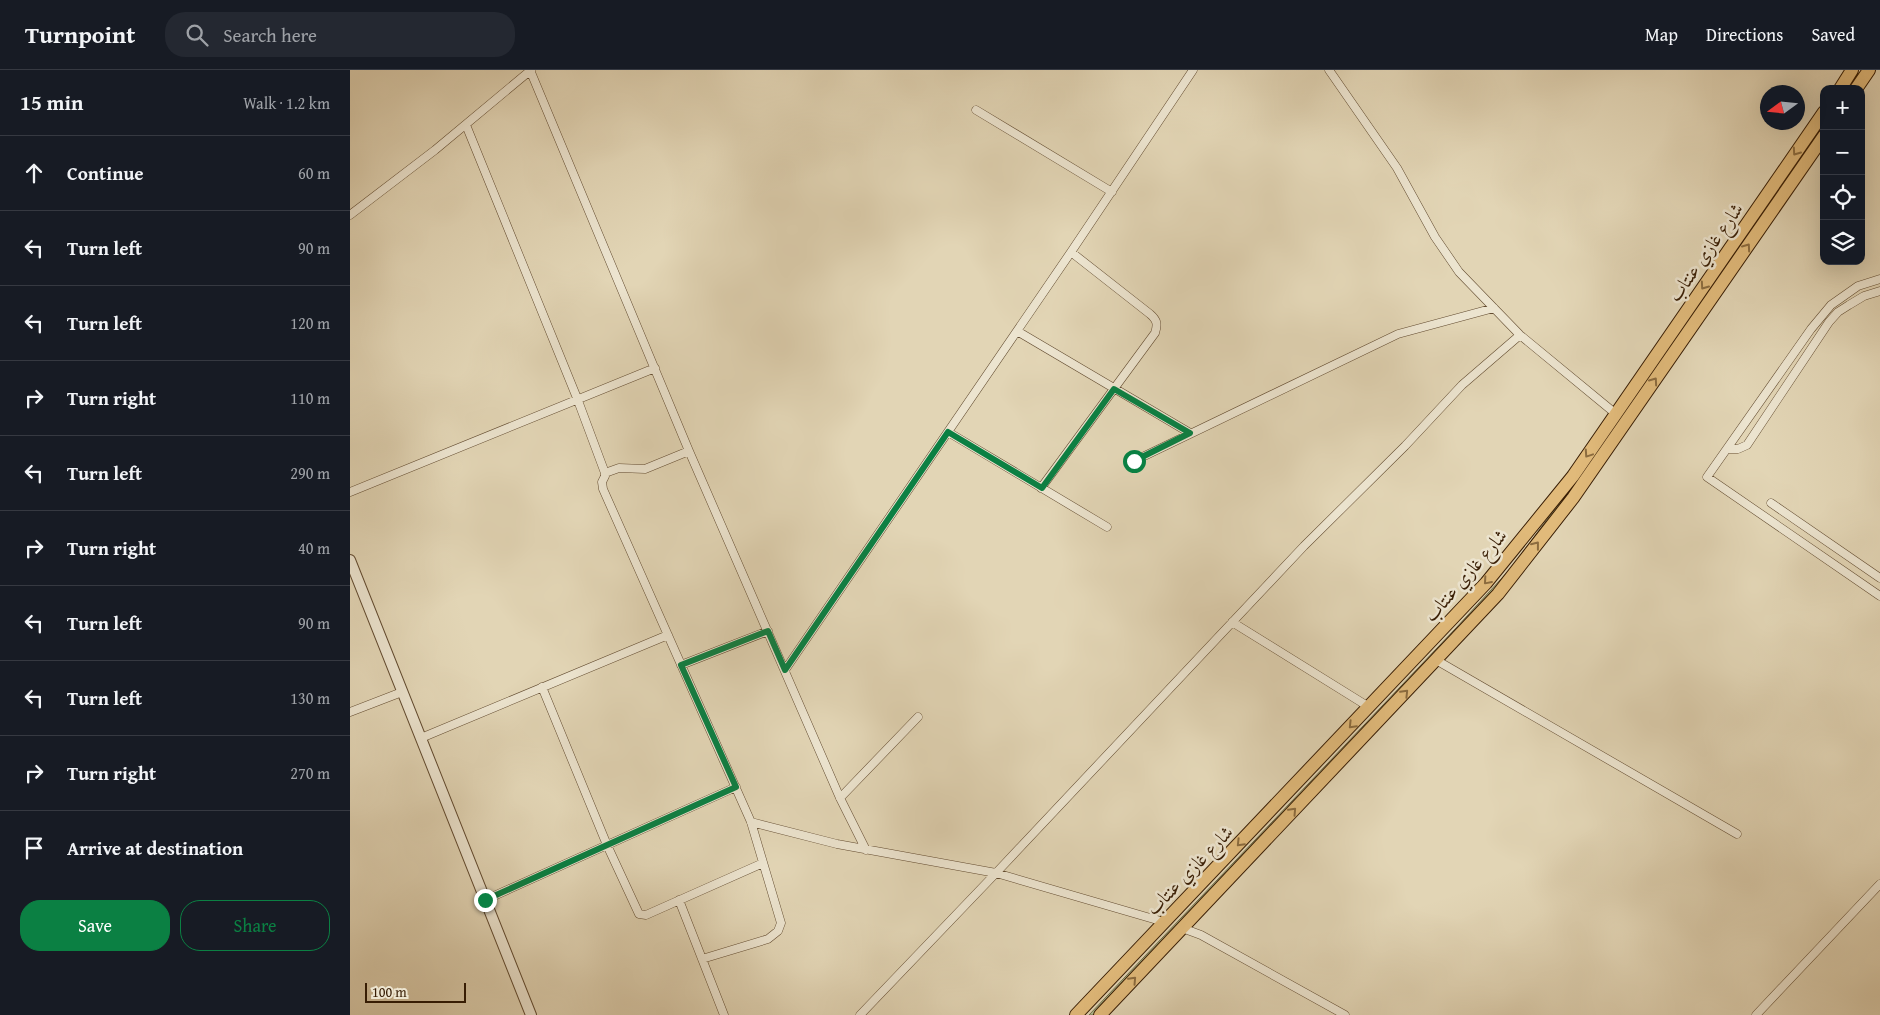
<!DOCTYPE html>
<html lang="en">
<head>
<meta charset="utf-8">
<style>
	:root { --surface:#171b24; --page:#242831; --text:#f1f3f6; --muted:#9ea1a6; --line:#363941; --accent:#0b8043 }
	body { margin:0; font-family:"Gentium Book Plus",Amiri,serif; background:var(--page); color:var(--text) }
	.controls { position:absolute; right:15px; top:15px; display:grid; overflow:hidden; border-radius:10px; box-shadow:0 5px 20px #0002 }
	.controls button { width:45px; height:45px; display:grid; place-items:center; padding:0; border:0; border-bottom:1px solid var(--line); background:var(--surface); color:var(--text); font:25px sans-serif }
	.compass { position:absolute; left:1410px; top:15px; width:45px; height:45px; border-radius:50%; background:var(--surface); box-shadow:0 5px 20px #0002; rotate:255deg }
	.scale { position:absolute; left:15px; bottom:12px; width:101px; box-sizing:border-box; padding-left:5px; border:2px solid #381d04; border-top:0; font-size:14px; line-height:18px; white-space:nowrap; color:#381d04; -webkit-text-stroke:4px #ece4cf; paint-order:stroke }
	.stop { position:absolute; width:15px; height:15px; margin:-11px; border:4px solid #0b8043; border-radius:50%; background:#fff }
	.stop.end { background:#0b8043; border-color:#fff; box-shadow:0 1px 5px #0008 }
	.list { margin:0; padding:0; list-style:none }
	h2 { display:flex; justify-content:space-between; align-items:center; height:65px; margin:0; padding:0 20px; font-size:21px }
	h2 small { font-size:16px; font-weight:400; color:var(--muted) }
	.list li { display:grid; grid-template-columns:32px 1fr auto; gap:15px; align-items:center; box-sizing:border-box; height:75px; padding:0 20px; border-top:1px solid var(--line) }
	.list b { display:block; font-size:19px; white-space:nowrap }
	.list em { font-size:16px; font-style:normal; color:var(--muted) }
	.actions { display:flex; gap:10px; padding:15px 20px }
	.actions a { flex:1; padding:11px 0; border:1px solid var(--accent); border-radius:20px; text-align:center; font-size:18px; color:var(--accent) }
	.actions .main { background:var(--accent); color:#fff }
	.icon { flex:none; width:28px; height:28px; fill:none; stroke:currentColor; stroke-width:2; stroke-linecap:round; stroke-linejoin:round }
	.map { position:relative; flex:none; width:1530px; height:945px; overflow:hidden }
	header { display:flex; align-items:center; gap:30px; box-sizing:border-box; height:70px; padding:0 25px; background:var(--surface); border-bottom:1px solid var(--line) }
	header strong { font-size:24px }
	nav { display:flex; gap:28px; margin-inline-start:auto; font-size:18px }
	.search { width:350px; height:45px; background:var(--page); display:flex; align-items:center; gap:12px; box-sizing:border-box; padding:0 18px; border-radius:20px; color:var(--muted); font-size:19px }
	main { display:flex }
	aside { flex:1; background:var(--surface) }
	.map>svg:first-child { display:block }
	.green { fill:#aebe91; stroke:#736e4a }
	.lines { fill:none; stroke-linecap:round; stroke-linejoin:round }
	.minor-casing { stroke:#624b30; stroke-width:9 }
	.tertiary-casing { stroke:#624b30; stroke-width:12 }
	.trunk-casing { stroke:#381d04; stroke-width:14 }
	.minor { stroke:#ece4cf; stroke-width:8 }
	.tertiary { stroke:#ece4cf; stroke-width:10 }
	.trunk { stroke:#e1ba7a; stroke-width:12 }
	.oneway { stroke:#8c6c3f }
	.route { stroke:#0b8043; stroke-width:6 }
	.labels { text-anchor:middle; stroke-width:5; stroke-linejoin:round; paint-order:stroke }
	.street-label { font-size:19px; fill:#381d04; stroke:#ece4cf }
</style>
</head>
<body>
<header>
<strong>Turnpoint</strong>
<div class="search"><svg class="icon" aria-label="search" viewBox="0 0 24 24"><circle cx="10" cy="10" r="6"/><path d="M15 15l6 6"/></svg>Search here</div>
<nav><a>Map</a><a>Directions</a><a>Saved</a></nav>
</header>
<main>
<aside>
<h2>15 min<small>Walk · 1.2 km</small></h2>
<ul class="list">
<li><svg class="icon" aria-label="ahead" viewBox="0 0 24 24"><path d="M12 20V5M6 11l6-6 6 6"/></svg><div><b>Continue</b></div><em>60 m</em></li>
<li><svg class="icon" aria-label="left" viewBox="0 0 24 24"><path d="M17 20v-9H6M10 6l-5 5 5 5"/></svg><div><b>Turn left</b></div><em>90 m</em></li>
<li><svg class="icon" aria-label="left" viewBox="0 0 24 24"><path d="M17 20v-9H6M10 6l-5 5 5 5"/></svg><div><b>Turn left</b></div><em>120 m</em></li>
<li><svg class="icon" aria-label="right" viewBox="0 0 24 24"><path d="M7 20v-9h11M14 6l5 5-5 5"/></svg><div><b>Turn right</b></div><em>110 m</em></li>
<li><svg class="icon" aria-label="left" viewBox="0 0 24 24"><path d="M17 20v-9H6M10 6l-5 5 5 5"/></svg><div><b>Turn left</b></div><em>290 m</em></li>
<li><svg class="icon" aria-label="right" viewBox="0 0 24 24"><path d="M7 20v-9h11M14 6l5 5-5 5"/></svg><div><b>Turn right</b></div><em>40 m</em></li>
<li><svg class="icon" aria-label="left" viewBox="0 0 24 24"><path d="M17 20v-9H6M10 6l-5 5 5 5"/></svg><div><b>Turn left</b></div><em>90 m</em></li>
<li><svg class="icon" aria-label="left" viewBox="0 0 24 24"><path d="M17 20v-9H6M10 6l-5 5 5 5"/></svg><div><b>Turn left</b></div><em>130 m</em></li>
<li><svg class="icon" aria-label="right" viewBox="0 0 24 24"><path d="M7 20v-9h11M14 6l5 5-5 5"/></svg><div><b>Turn right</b></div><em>270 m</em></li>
<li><svg class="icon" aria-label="arrive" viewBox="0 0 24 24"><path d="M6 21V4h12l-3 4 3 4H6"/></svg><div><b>Arrive at destination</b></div></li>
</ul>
<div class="actions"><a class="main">Save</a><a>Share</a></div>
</aside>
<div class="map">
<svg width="1530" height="945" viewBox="0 0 1530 945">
	<rect width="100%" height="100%" fill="#e2d5b5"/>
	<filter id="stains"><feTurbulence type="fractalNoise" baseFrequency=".004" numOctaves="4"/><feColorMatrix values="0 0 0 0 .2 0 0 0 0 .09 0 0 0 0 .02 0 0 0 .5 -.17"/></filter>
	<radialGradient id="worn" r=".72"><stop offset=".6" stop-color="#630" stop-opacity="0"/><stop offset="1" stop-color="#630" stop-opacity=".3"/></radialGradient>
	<!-- green -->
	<path class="green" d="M1400 159 1402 160 1281 339 1162 501 751 937 743 945H739L1106 558 1162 497 1215 425Z"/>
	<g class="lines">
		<!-- minor casing -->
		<g class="minor-casing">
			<path id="minor" d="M180 0 339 381 490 728 516 780
				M979 0 1047 98 1085 167 1109 202 1170 265 1266 344
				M626 40 762 122
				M116 55 227 328 255 403V406L252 412 253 419 401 752 431 853 428 861 418 869 352 889
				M0 145 85 80 181 0
				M1530 209 1508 216 1481 235 1461 259 1357 407 1530 526
				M667 261 840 363
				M598 362 757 457
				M1377 379H1388L1397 375 1479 252 1488 242 1499 235 1514 226 1530 221
				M784 391 1048 264 1144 238
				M255 403 269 398 295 399 339 381
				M691 418 805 263C808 254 807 250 800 244L721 182
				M0 422 305 298
				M1421 433 1530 508
				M882 552 1019 637
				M1086 590 1387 764
				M331 595 418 561
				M435 600 721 182 843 0
				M192 617 257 775 289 844 296 845 413 793
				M0 642 52 622
				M71 668 318 565
				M490 728 568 647
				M401 752 487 774 646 803 814 852
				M135 830 386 717
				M329 830 374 945
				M832 858 851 865 995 945
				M510 945 646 803 954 476 1055 376 1112 315 1170 265
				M1406 945 1530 814"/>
		</g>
		<!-- tertiary casing -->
		<g class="tertiary-casing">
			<path id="tertiary" d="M0 490 181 945"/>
		</g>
		<!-- trunk casing -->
		<g class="trunk-casing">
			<path id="trunk" d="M1490 19 1502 0
				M1506 19 1519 0
				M726 945 1136 513 1223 406 1474 42
				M750 945 1148 524 1223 428 1474 66"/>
		</g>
		<!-- minor -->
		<use href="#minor" class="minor"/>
		<!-- tertiary -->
		<use href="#tertiary" class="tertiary"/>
		<!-- trunk -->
		<use href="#trunk" class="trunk"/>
	</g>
	<!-- one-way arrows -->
	<defs><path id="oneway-chevron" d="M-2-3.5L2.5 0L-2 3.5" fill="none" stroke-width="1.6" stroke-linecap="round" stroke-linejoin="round" transform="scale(1.25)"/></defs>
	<g class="oneway">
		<use href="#oneway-chevron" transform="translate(1446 82) rotate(125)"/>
		<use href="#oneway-chevron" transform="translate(1397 177) rotate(-55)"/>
		<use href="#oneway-chevron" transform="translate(1354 216) rotate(125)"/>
		<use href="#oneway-chevron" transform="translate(1304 311) rotate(-55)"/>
		<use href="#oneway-chevron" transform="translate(1238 384) rotate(124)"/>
		<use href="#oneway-chevron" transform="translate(1186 475) rotate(-52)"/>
		<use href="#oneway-chevron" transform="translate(1137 511) rotate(131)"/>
		<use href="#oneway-chevron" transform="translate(1055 623) rotate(-46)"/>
		<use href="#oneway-chevron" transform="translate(1002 655) rotate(134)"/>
		<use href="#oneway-chevron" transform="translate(943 741) rotate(-47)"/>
		<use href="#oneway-chevron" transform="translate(890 773) rotate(134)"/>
		<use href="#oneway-chevron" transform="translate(783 910) rotate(-47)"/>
	</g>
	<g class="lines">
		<!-- route -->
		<path class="route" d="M135 830 386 717 331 595 418 561 435 600 598 362 692 418 764 319 840 363 784 391"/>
	</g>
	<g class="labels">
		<!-- street labels -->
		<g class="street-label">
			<text transform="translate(1355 182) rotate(-55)" y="7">شارع غازي عنتاب</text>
			<text transform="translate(1115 505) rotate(-49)" y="7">شارع غازي عنتاب</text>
			<text transform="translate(839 800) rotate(-46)" y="7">شارع غازي عنتاب</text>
		</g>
	</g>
	<rect width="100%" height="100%" filter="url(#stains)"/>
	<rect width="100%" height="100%" fill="url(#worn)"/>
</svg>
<div class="controls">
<button>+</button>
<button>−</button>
<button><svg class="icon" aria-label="locate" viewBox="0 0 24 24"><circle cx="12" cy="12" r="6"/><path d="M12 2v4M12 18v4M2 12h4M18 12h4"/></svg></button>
<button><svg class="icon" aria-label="layers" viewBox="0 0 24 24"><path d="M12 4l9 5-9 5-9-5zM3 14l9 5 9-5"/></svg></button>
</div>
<svg class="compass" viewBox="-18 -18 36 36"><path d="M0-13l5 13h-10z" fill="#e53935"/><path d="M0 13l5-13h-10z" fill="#9ea1a6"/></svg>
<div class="scale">100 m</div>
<div class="stop" style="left:784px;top:391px"></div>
<div class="stop end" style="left:135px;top:830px"></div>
</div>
</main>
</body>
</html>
